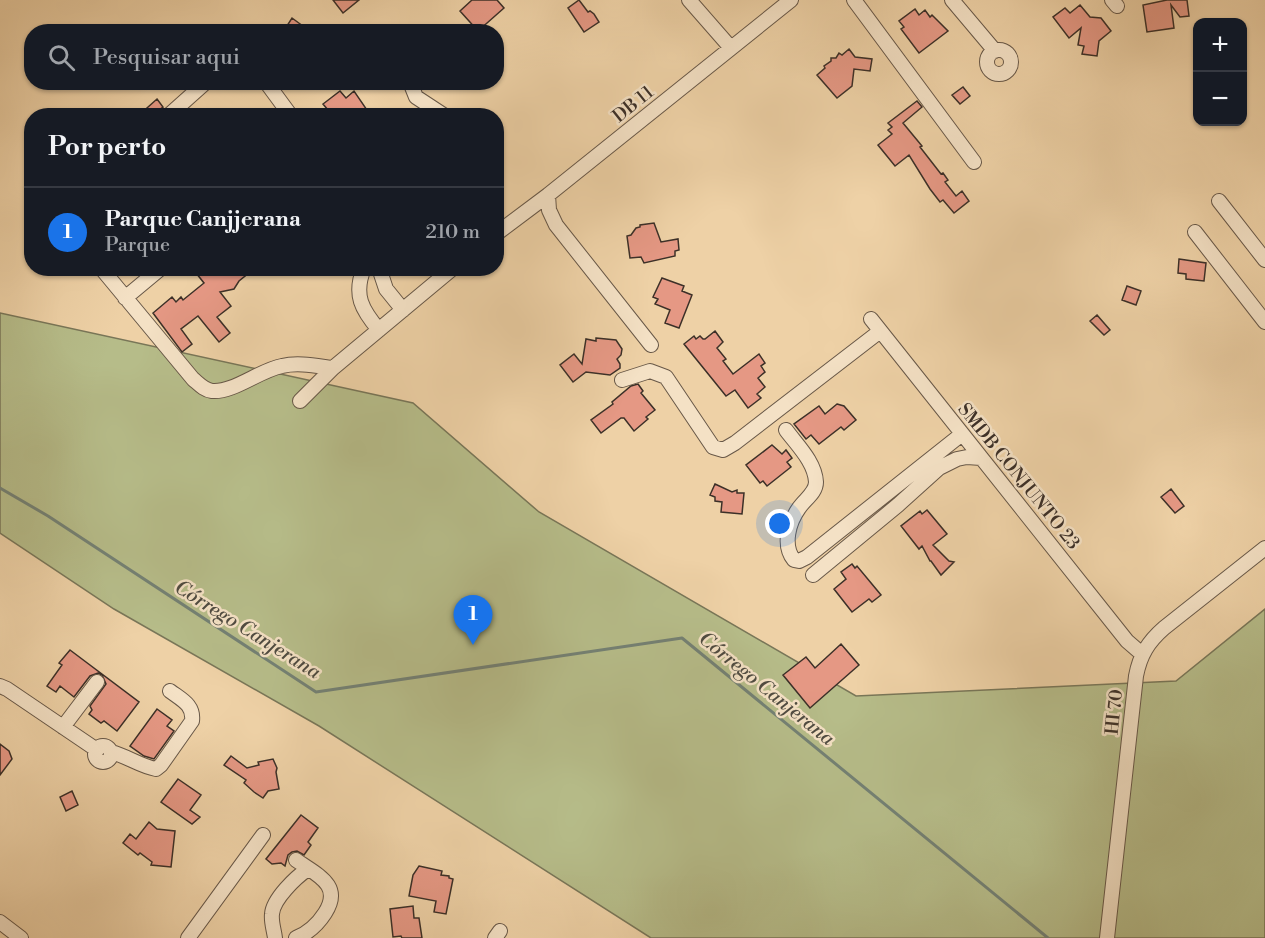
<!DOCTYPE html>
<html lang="pt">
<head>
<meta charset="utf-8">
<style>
	:root { --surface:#171b24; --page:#242831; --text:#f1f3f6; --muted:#9ea1a6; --line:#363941; --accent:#1a73e8 }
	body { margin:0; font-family:"Libre Bodoni",serif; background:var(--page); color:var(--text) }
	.controls { position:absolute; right:18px; top:18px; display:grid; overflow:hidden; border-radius:12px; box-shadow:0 2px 4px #0004 }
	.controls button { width:54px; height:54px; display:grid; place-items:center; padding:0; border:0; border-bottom:2px solid var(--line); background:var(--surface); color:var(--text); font:30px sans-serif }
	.you { position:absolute; left:780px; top:524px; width:21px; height:21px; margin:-15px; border:4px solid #fff; border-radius:50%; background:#1a73e8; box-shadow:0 0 0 9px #1a73e833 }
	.badge { display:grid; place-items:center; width:39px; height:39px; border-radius:50%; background:var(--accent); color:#fff; font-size:20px; font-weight:700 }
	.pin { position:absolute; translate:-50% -50px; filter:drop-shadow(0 2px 3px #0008) }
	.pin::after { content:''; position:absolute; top:32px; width:21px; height:18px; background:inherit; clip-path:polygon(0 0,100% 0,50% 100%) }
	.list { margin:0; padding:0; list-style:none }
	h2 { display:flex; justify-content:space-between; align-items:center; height:78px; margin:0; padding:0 24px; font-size:26px }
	h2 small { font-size:20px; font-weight:400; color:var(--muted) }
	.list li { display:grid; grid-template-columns:39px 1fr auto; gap:18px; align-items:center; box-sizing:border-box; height:90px; padding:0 24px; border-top:2px solid var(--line) }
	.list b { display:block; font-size:22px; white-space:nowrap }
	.list p { margin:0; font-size:20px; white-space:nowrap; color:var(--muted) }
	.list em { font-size:20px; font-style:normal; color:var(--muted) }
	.icon { flex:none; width:33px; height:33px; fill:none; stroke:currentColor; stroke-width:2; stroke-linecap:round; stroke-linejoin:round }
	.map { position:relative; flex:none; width:1265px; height:938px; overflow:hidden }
	.search { position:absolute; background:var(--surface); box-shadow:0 2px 4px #0004; left:24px; top:24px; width:480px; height:66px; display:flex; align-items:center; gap:15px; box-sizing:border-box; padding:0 21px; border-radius:24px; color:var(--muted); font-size:22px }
	.panel { position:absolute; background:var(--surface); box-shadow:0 2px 4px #0004; left:24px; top:108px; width:480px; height:168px; border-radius:24px }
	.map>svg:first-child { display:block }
	.green { fill:#b6bc89; stroke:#797658; stroke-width:1.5 }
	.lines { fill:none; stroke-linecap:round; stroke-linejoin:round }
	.stream { stroke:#748174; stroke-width:3 }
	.building { fill:#e59884; stroke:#3c3028; stroke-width:1.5 }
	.minor-casing { stroke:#685848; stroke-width:16 }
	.minor { stroke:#f4e1c5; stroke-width:14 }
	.labels { text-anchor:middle; stroke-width:5; stroke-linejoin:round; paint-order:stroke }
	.street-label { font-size:18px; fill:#3c3028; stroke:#f4e1c5 }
	.water-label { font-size:20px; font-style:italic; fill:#4f4b41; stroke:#f4e1c5 }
</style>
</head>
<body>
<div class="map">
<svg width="1265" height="938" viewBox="0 0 1265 938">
	<rect width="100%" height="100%" fill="#eed1a6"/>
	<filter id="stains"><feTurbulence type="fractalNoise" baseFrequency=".00333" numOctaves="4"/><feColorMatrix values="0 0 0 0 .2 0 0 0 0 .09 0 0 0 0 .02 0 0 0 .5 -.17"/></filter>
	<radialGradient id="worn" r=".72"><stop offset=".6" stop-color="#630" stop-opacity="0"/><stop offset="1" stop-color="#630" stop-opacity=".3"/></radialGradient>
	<!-- green -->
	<path class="green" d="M0 313 413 403 539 512 856 696 1176 681 1265 609V938H651L319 726 114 609 0 533Z"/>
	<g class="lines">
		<!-- stream -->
		<path class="stream" d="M0 488 48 516 316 692 682 638 1048 938"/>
	</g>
	<!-- building -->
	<path class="building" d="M333 0H359L343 13Z
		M472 0H497L504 8 478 31 460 11Z
		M579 0 588 12 590 11 594 14 599 22 584 32 568 8Z
		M1167 0H1187L1189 16 1180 17 1171 5 1174 28 1147 32 1143 5Z
		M1080 5 1090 17 1101 18 1111 31 1099 41 1097 56 1082 54 1084 46 1078 45 1081 28 1069 38 1053 17 1065 8 1070 13Z
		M915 9 919 15 925 10 930 17 932 15 948 31 919 53 901 29 904 27 899 21Z
		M292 18 311 32H283Z
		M849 49 855 57 872 59 870 71 854 69 852 86 837 98 817 75 825 68 824 66 831 61V58H836L839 53 842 55Z
		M963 87 970 96 960 104 952 95Z
		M340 91 346 98 354 91 367 110 360 116H322L328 110 323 104Z
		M157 99 163 107 152 116H138Z
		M917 101 922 107 903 123 922 146 920 147 941 174 943 173 948 180 945 182 956 196 962 191 969 201 954 213 943 200 940 202 930 189 909 155 895 166 878 145 892 134 888 130 892 127 888 123Z
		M654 223 661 242 678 239 679 250 675 251V256L644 263 641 257 630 258 627 236 631 235 636 228 640 227V225Z
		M1179 259 1206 263 1204 281 1186 279V274L1178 273Z
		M192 268H255L239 281 234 289 220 292 231 306 217 317 230 333 219 342 198 316 181 329 192 344 182 352 153 313 172 297 176 302 181 297 183 300 204 283Z
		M662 278 684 286 682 291 692 295 679 328 665 323 670 310 655 304 658 299 653 297Z
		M1127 286 1141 291 1136 305 1122 300Z
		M1097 315 1110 330 1104 335 1090 321Z
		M715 331 723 342 717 348 726 359 723 361 733 374 759 354 765 363 761 366 765 372 758 378 765 387 757 394 761 398 748 408 735 390 726 396 684 344 694 336 696 339 700 336 703 339H705Z
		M596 338 616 340 622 349 621 355 617 359 620 364V368L610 375 586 372 573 382 560 365 574 354 582 364 586 339 596 341Z
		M638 384 643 391 641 393 655 410 646 417 648 419 634 431 624 418H621L601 433 591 420 613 404 612 402 631 386Z
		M837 404 844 406 856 420 844 430 841 427 819 444 811 435 806 439 794 424 819 406 825 414Z
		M772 445 782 454 786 450 792 458 787 462 791 467 767 486 763 481 760 483 746 465Z
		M715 484 732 492 737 490V493H744L742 514 721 512 722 502 715 501V497L710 495Z
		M1171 489 1184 506 1175 513 1161 497Z
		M927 510 947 534 933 545 949 561 954 562 941 575 931 561H930L922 546 919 549 901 526 920 511 922 514Z
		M852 564 855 568 857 566 881 595 872 602 869 599 852 612 834 589 846 579 841 572Z
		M841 644 859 665 810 708 783 675 806 657 815 668Z
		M70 650 139 702 117 731 104 721 101 723 89 714 92 710 90 706 106 684 102 675 98 673 90 676 74 697 60 686 56 692 47 686 62 665 59 663Z
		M157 709 172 720 167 726 174 731 154 759 144 756 130 746Z
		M0 744 9 751 12 759 0 775Z
		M231 756 247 768 259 765 258 762 273 759 277 768 276 772 279 789 268 791 263 798 254 792 244 783 246 780 224 765Z
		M178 779 201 795 190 810 200 817 192 824 161 802Z
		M72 791 78 805 66 811 60 797Z
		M301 815 318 828 308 842 311 845 304 855 297 851 292 852 288 855 285 866 281 863 272 864 266 859Z
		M149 822 157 829 175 831 171 867 151 865 152 862 140 853 138 855 123 843 130 834 136 839Z
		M419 866 442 871 441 875 449 876V878L453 879 446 914 434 912 436 901 409 896 413 875Z
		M413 906 414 918H419L422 938H402L401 936 393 937 390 909Z"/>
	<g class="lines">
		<!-- minor casing -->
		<g class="minor-casing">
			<path id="minor" d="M689 0 731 48
				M854 0 974 162
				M952 0 995 51
				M1112 0 1117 6
				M987 62a12 12 0 1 1 24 0a12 12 0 1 1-24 0Z
				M266 82 291 116
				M410 82 416 97 445 116
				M168 116 206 82
				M548 195 549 210 556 225 651 345
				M1219 201 1265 260
				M1195 232 1265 322
				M496 234 548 195 791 0
				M101 268 193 379C199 384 204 390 212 391 233 393 260 370 282 366 298 362 317 366 333 368
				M364 268C353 295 362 310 379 330
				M379 268 386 289 403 310
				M125 298 161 268
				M871 319 1127 641 1142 654
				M622 380 650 371 666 377 713 447 723 450 735 443 879 332
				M300 401 333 368 453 268
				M786 430C797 445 815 462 816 482 816 493 805 499 799 508 789 522 782 545 794 560L799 561 807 557 962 434
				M813 575 898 505 939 468 957 459 967 457 981 458
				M0 686 7 689 97 750
				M63 727 97 682
				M95 754a8 8 0 1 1 16 0a8 8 0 1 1-16 0Z
				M111 752C127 756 140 766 156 769L161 765 192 721C194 705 182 700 170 691
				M296 860C317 875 343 885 325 913 318 924 308 933 296 938
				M0 922 21 938
				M188 938 263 835
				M275 938C274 930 271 922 272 914 273 899 296 877 308 869
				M495 938 500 931
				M1107 938 1136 676C1140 655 1148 642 1164 628L1265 548"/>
		</g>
		<!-- minor -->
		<use href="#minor" class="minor"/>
	</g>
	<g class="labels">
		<!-- street labels -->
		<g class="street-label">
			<text transform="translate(633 104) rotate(-39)" y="6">DB 11</text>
			<text transform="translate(1019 476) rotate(51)" y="6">SMDB CONJUNTO 23</text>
			<text transform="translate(1114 712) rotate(-84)" y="6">HI 70</text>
		</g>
		<!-- water labels -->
		<g class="water-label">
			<text transform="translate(248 629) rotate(32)" y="7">Córrego Canjerana</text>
			<text transform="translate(767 688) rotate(39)" y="7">Córrego Canjerana</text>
		</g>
	</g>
	<rect width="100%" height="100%" filter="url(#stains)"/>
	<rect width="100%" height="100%" fill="url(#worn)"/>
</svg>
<div class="controls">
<button>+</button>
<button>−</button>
</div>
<div class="you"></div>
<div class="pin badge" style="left:473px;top:645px">1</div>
<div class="search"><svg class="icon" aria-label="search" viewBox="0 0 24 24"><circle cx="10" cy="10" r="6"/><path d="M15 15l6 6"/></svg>Pesquisar aqui</div>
<section class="panel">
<h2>Por perto<small></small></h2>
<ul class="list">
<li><span class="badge">1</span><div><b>Parque Canjjerana</b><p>Parque</p></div><em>210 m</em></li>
</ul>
</section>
</div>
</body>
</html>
